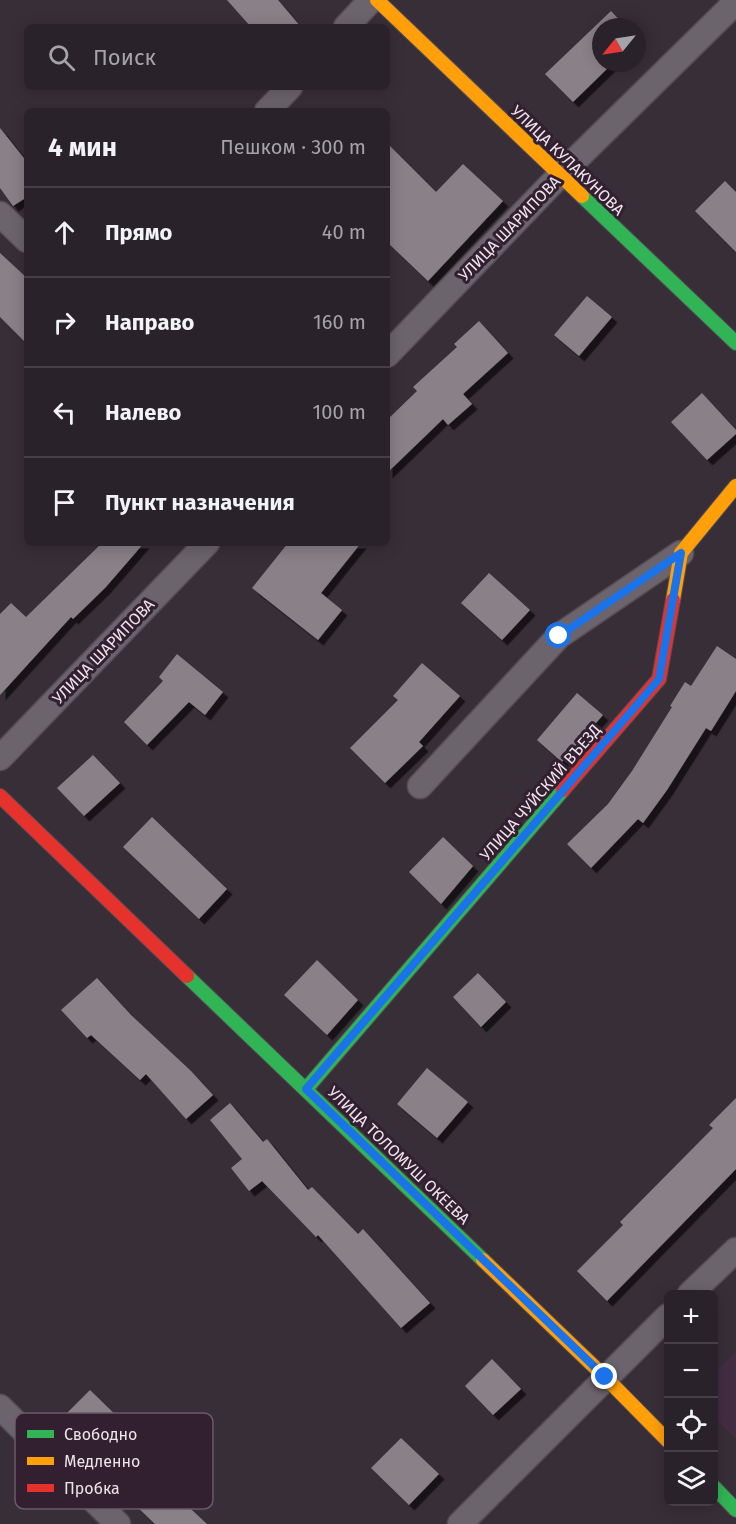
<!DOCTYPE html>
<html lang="ru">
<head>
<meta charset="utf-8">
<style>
	:root { --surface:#2a222a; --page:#322a32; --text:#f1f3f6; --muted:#a5a4a8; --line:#463f47 }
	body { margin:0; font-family:"Fira Sans",sans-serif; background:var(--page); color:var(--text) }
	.controls { position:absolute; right:18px; bottom:18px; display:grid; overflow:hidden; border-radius:9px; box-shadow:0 3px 15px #0003 }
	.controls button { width:54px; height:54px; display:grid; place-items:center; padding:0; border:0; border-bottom:2px solid var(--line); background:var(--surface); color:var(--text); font:30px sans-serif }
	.compass { position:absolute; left:592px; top:18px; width:54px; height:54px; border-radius:50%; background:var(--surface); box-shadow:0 3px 15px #0003; rotate:240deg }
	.stop { position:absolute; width:18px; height:18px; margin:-14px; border:4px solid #1a73e8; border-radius:50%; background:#fff }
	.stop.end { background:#1a73e8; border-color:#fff; box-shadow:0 2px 6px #0008 }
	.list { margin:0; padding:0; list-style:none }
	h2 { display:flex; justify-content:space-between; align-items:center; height:78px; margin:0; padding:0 24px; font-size:26px }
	h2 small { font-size:20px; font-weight:400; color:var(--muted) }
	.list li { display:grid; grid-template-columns:39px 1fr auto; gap:18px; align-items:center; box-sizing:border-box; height:90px; padding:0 24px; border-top:2px solid var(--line) }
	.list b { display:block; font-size:22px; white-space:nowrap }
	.list em { font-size:20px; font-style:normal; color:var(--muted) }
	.icon { flex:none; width:33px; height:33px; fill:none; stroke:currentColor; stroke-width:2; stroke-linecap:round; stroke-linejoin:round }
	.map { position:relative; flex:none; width:736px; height:1524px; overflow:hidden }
	.search { position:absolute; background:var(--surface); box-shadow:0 3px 15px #0003; left:24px; top:24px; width:366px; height:66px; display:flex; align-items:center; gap:15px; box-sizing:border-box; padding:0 21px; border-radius:9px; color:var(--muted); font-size:22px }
	.panel { position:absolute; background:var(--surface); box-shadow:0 3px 15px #0003; left:24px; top:108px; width:366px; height:438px; border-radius:9px }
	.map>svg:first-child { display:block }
	.built { fill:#432d42 }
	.building { fill:#898088; filter:url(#shadow) }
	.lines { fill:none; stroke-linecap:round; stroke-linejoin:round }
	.street-casing { stroke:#554c54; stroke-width:27 }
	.fast-casing { stroke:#554c54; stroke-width:16 }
	.slow-casing { stroke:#554c54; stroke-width:16 }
	.jam-casing { stroke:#554c54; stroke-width:16 }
	.street { stroke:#6c646c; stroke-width:24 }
	.fast { stroke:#30b455; stroke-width:14 }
	.slow { stroke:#ff9f0a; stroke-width:14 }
	.jam { stroke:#e5322d; stroke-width:14 }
	.route { stroke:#1a73e8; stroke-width:8 }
	.labels { text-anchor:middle; stroke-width:6; stroke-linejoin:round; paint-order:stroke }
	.street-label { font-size:16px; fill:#f0e3ee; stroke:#322031 }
	.key { fill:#322031; stroke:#6b5a6a; stroke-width:1.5 }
	.key-label { font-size:16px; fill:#f0e3ee }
</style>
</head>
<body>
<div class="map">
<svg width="736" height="1524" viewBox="0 0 736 1524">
	<defs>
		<filter id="shadow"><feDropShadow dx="5.5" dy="5.5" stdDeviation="0" flood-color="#0009"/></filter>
	</defs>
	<rect width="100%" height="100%" fill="#382e38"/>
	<!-- built -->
	<path class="built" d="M736 1352V1439L714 1417V1373Z"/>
	<!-- building -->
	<path class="building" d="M227 0H278L301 27H251Z
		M611 11 626 27H601V63H613L573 102 545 74Z
		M0 128 27 162V197L13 206 0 188Z
		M387 143 436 192 463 164 503 201 428 281 387 242Z
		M725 181 736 192V252L695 211Z
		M0 253 27 278V344L0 317Z
		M587 296 612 317 579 356 554 335Z
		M479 321 508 353 463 394 472 404 448 425 443 419 387 473V420L417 391 413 387 457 347 454 344Z
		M702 393 736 430V434L707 460 671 422Z
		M102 543H144L105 588 73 619 71 617 0 695V614L11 603 26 617Z
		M288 543H361L321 593 342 610 318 640 252 588Z
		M489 573 530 610 502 640 461 603Z
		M717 646 736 659V691L711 731 706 728 667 790 643 823 638 819 591 868 567 844 608 804 632 771 672 707 670 706 685 682 691 686Z
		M177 654 223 692 205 715 189 702 147 745 124 722 163 681 159 677Z
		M422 663 460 696 419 742 423 746 385 783 350 748 398 700 393 696Z
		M577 693 603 715 562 762 537 740Z
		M93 755 120 783 84 816 57 788Z
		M152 817 227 889 199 919 123 847Z
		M443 837 473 866 441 904 409 872Z
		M317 960 358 1000 327 1035 284 995Z
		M478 973 506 1002 481 1027 453 997Z
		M97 978 131 1015 191 1071 213 1095 186 1119 146 1074 140 1080 91 1035 87 1038 61 1010Z
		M427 1068 468 1102 437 1138 397 1104Z
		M736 1098V1169L607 1301 577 1271 623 1225 620 1222 713 1128 709 1125Z
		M230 1103 263 1142 267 1139 308 1190 312 1187 358 1234 363 1229 430 1303 401 1328 318 1235 316 1237 262 1181 249 1191 231 1168 242 1159 210 1120Z
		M492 1359 521 1389 493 1415 465 1386Z
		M90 1390 127 1426 93 1460 57 1423Z
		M401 1438 439 1474 409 1505 371 1468Z
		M165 1461 191 1485 179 1498 207 1524H155L129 1499Z"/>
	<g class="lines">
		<!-- street casing -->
		<g class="street-casing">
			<path id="street" d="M346 27 371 0
				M267 111 290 87
				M0 214 27 240
				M387 355 560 175 736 2
				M0 758 207 543
				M420 786 559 636 681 553
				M690 1294 736 1250
				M0 1407 118 1524
				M460 1524 668 1316"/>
		</g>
		<!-- fast casing -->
		<g class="fast-casing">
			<path id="fast" d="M582 196 736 343
				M187 976 483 1260
				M306 1089 563 790
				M714 1487 736 1510"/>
		</g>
		<!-- slow casing -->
		<g class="slow-casing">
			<path id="slow" d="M377 0 582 196
				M673 600 681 553 736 486
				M483 1260 605 1377 668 1441"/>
		</g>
		<!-- jam casing -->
		<g class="jam-casing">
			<path id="jam" d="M563 790 659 679 673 600
				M0 796 187 976"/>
		</g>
		<!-- street -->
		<use href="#street" class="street"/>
		<!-- fast -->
		<use href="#fast" class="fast"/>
		<!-- slow -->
		<use href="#slow" class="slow"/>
		<!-- jam -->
		<use href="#jam" class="jam"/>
	</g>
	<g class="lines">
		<!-- route -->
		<path class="route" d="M559 636 681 553 659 679 306 1089 605 1377"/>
	</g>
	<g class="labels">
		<!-- street labels -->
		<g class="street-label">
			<text transform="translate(568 160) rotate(44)" y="6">УЛИЦА КУЛАКУНОВА</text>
			<text transform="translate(509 228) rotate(-46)" y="6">УЛИЦА ШАРИПОВА</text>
			<text transform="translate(103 651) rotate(-46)" y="6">УЛИЦА ШАРИПОВА</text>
			<text transform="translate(540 792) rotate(-49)" y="6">УЛИЦА ЧУЙСКИЙ ВЪЕЗД</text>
			<text transform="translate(399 1155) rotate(44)" y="6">УЛИЦА ТОЛОМУШ ОКЕЕВА</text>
		</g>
	</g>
	<!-- legend -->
	<rect x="15" y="1413" width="198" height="96" rx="9" class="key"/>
	<rect x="27" y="1430" width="27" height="8" fill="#30b455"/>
	<rect x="27" y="1457" width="27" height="8" fill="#ff9f0a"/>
	<rect x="27" y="1484" width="27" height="8" fill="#e5322d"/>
	<g class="key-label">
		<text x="64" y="1440">Свободно</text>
		<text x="64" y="1467">Медленно</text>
		<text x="64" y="1494">Пробка</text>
	</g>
</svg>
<div class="controls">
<button>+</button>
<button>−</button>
<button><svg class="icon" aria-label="locate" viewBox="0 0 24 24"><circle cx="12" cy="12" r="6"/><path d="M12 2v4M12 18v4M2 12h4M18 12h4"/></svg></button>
<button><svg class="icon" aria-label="layers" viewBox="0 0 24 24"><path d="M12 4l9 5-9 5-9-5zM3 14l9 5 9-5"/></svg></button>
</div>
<svg class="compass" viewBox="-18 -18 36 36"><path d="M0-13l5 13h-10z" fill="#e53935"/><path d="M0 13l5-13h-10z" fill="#a5a4a8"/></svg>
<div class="stop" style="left:559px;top:636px"></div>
<div class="stop end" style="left:605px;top:1377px"></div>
<div class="search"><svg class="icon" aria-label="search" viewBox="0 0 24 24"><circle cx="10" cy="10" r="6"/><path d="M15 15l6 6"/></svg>Поиск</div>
<section class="panel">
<h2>4 мин<small>Пешком · 300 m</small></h2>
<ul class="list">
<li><svg class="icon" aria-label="ahead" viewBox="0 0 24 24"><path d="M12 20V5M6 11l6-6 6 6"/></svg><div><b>Прямо</b></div><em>40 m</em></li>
<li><svg class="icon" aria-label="right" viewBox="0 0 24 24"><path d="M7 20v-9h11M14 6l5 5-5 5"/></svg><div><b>Направо</b></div><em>160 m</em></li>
<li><svg class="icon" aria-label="left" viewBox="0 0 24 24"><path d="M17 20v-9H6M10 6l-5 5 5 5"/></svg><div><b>Налево</b></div><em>100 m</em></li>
<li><svg class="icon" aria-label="arrive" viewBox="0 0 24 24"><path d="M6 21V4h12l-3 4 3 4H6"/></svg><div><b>Пункт назначения</b></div></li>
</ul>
</section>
</div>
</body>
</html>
